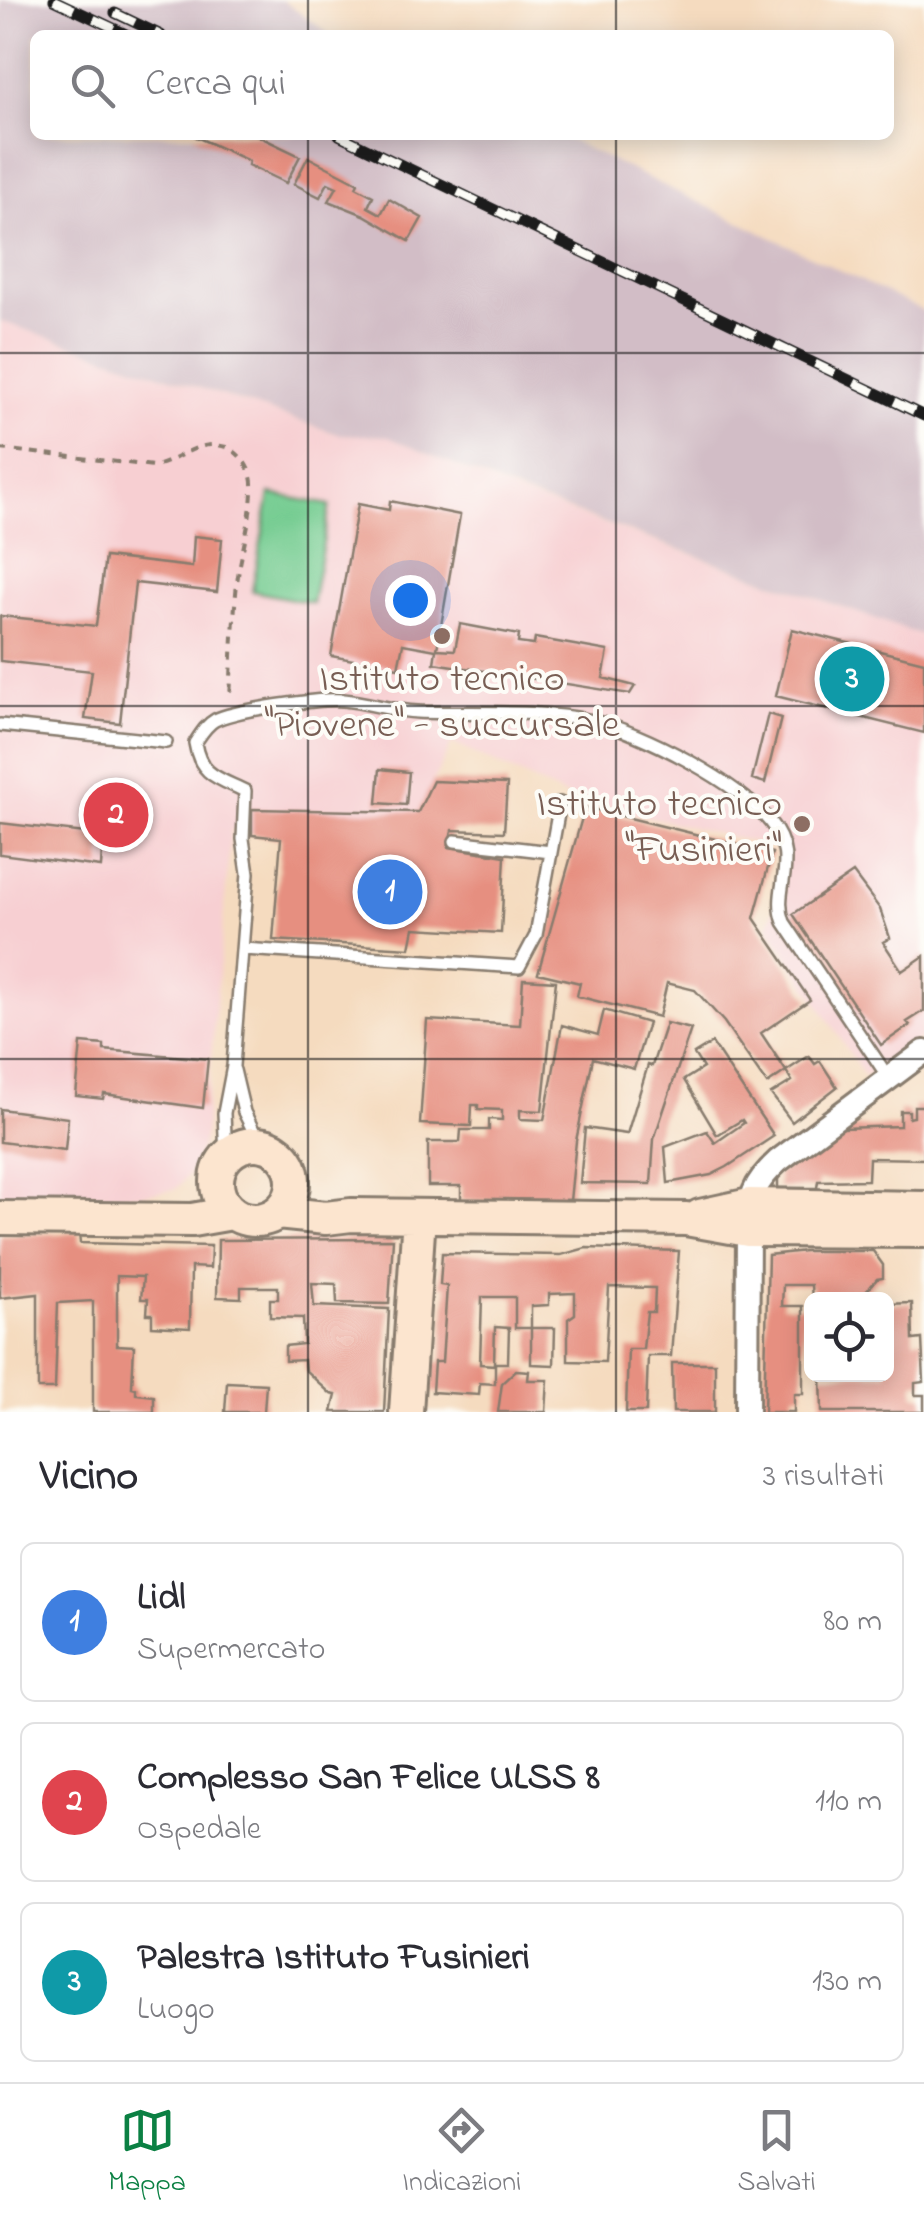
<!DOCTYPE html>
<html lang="it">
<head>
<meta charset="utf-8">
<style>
	:root { --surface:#fff; --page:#f7f7f7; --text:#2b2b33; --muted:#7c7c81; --line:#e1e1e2; --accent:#0b8043 }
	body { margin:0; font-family:"Indie Flower",sans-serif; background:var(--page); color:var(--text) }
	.controls { position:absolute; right:30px; bottom:30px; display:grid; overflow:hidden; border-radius:15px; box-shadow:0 5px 25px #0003 }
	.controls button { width:90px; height:90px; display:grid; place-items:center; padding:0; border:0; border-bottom:2px solid var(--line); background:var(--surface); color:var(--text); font:50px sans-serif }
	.you { position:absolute; left:410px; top:600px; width:35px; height:35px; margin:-25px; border:8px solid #fff; border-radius:50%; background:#1a73e8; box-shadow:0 0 0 15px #1a73e833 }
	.badge { display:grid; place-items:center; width:65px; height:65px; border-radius:50%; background:var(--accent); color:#fff; font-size:32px; font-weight:700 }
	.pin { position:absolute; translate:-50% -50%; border:5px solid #fff; box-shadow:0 2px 10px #0006 }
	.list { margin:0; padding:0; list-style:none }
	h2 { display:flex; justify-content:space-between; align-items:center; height:130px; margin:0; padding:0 40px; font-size:42px }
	h2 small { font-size:32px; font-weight:400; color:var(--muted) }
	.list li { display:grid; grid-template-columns:65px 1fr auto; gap:30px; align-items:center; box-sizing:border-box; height:160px; margin:0 20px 20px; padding:0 20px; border:2px solid var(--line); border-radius:15px }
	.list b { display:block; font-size:38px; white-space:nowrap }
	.list p { margin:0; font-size:32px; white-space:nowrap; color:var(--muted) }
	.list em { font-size:32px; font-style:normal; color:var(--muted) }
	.icon { flex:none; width:55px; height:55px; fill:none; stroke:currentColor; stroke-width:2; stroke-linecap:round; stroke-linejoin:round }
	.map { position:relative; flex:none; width:924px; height:1412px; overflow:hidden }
	.search { position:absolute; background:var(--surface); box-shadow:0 5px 25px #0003; left:30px; right:30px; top:30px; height:110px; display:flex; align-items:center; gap:25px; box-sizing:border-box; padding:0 35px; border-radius:15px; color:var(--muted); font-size:38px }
	.sheet { height:670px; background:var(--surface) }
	nav { display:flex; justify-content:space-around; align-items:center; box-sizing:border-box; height:140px; border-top:2px solid var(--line); background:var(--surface); font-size:28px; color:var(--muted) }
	nav a { display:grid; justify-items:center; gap:5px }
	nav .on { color:var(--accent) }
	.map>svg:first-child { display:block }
	.built { fill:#f7cfd2 }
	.industrial { fill:#d2bdc6 }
	.green { fill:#74cc91; stroke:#487456; stroke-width:2.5 }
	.building { fill:#e68f80 }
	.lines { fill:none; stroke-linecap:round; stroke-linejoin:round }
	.lane-casing { stroke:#887c6e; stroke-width:16 }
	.street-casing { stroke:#887c6e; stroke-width:28 }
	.secondary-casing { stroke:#887c6e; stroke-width:38 }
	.path { stroke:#887c6e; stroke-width:4; stroke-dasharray:8 8; stroke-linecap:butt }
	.lane { stroke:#fff; stroke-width:11 }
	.street { stroke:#fff; stroke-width:22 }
	.secondary { stroke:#fce5cf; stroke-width:32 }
	.rail-casing { stroke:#1c1c1c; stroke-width:11 }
	.rail { stroke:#fdfcf7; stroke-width:8; stroke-dasharray:22; stroke-linecap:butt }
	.grid { fill:none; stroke:#1c1c1c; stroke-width:2.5; stroke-opacity:0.55 }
	.education-dot { fill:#8d6e63; stroke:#fdfcf7; stroke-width:4 }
	.labels { text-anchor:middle; stroke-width:8; stroke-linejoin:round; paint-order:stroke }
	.education-label { font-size:40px; fill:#785e54; stroke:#fdfcf7 }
</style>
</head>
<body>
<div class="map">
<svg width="924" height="1412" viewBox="0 0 924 1412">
	<rect width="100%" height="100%" fill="#fdfcf7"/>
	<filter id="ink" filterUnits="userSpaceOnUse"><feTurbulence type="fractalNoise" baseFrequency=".01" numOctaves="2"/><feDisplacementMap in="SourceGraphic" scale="20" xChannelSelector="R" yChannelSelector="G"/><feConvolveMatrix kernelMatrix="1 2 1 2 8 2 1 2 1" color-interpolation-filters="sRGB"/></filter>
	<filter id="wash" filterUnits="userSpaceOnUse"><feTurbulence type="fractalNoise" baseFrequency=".0048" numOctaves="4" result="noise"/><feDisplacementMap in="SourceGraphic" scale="40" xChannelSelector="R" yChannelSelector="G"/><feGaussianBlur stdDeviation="2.25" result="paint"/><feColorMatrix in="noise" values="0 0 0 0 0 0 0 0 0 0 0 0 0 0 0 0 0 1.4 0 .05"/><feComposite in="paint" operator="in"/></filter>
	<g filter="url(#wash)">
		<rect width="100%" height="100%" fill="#f5dbbf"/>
		<!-- built -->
		<path class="built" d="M0 321 337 434 386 436 523 495 924 636V1036L865 1077 768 926 781 889V861L777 848 568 797 452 743 405 838H281L252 835 231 829 204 1139 191 1172 176 1189 140 1195H0Z"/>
		<!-- industrial -->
		<path class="industrial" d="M0 0H282L330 35H35V135H559L924 311V636L523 494 386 436 338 434 0 321Z"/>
		<!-- green -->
		<path class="green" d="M270 494 330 505 312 603 252 591Z"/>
		<g id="blocks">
			<!-- building -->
			<path class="building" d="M192 135H256L300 156 286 183 248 165 249 161Z
				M308 157 358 183 356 187 373 196 368 207 381 214 389 199 422 218 409 241 364 215 329 201 337 187 328 183 320 197 294 184Z
				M390 501 460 515 437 649 455 650 460 624 519 635 518 643 534 645 535 638 608 651 603 678 635 686 630 694 434 663 436 650 403 644 398 668 331 656 358 504 389 510Z
				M194 536 222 539 217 592 135 583 120 723 85 719 92 671 0 661V616L96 626 105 557 192 567Z
				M792 629 924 662V733L776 696Z
				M768 714 781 718 765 783 752 779Z
				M380 769 409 772 406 805 377 803Z
				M433 781 507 784 504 832 452 830 448 847 505 856 501 933 414 928 410 948 273 940 281 838 252 835V809L418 812Z
				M585 807 772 853 754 918 810 1000 761 1033 786 1071 809 1056 815 1064 820 1061 837 1087 792 1122 771 1094 792 1081 786 1071 767 1084 724 1022 695 990 667 983 659 1017 577 996 580 983 538 973Z
				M0 823 103 835 101 867 0 854Z
				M853 873 880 909 890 938 883 942 902 971 924 956V1011L907 1022 910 1025 881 1045 793 914Z
				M523 979 556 981 542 1111 520 1110V1119L544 1120 562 1025 598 1035 604 1010 648 1023 634 1069 593 1058 576 1141 570 1201H461V1186H428V1142H460L461 1130H489V1119L502 1120V1110L478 1109V1105H472L471 1126 420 1124 427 1020 520 1025Z
				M666 1023 691 1029 654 1139 651 1184 580 1183 585 1128 627 1134 648 1065 652 1066Z
				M81 1043 104 1045V1050L208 1059 203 1108 104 1094 103 1099 76 1096Z
				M712 1043 774 1136 727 1167 711 1175 668 1183 665 1147 707 1131 715 1143 744 1123 742 1120 717 1135 684 1080 703 1068 694 1054Z
				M914 1106H924V1159L869 1158 868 1180 818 1181 817 1188H778V1174L842 1128 900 1126V1111H909V1118L914 1117Z
				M0 1109 68 1118 65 1150 0 1142Z
				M79 1233 80 1243 211 1246 210 1268 191 1267 190 1328 152 1326V1314H147L148 1299H141L143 1277 117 1276V1345L134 1346 132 1387 136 1388V1394L154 1396V1412H93V1301L58 1303 55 1389H38V1294L0 1298V1235Z
				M393 1239 389 1304 337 1303 336 1284 312 1283 314 1306 389 1309 384 1412H332L336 1395 331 1394 305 1370 304 1360 285 1361V1346L304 1344 303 1318 270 1317V1299H278V1287H241V1298L217 1297 218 1240Z
				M586 1248 679 1251 671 1356H648L646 1412H626L628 1349H643L647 1312H654L655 1288 609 1287 605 1362 568 1361V1319L575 1314V1293L549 1294V1305L531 1306V1328H515V1297H482L480 1364 495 1365V1384L480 1383 479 1395 432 1392 434 1362H442L447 1286 440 1285 442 1253 561 1255Z
				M805 1251H873L883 1265V1278L877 1279 865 1293 876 1300H812L811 1285H783L782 1306H803V1394H794V1412H764L768 1255Z
				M912 1303 913 1340 922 1339 924 1382 915 1383V1395H924V1412H822L821 1374H886V1304Z
				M495 1327 509 1328 508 1363H494Z
				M531 1328H555L554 1365 531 1364Z
				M672 1363H715V1412H673Z
				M516 1370 529 1371 528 1380H548L546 1412H498L502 1383Z
				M227 1382 266 1384 264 1412H225Z"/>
		</g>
	</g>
	<g filter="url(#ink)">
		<use href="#blocks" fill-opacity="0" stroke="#887c6e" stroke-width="2.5"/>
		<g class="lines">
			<!-- lane casing -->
			<g class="lane-casing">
				<path id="lane" d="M0 725 166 742
					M455 841 551 852
					M243 949 519 967 536 935 560 803
					M234 1070 244 1112 260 1144
					M226 1156 224 1113 233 1066 248 873 243 839 245 791C218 778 200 775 195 743 201 734 206 725 215 720 235 710 320 698 343 700 368 702 392 711 418 712 475 714 536 709 593 721 641 731 739 783 770 822 802 861 771 888 784 922L888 1077"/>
			</g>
			<!-- street casing -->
			<g class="street-casing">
				<path id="street" d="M747 1412 748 1230C751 1195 752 1185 778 1161L924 1052"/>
			</g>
			<!-- secondary casing -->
			<g class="secondary-casing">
				<path id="secondary" d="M217 1182a38 38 0 1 1 76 0a38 38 0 1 1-76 0Z
					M277 1213 326 1218 351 1215 686 1219 748 1230 924 1231
					M700 1216 750 1205 924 1208
					M0 1218 192 1220 232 1213
					M406 1412 419 1216"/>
			</g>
			<!-- path -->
			<path class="path" d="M0 449 154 466C180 461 197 438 226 447 240 452 251 468 252 483 253 515 241 551 237 583 233 621 232 660 230 699"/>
			<!-- lane -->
			<use href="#lane" class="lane"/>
			<!-- street -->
			<use href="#street" class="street"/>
			<!-- secondary -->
			<use href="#secondary" class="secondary"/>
			<!-- rail casing -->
			<g class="rail-casing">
				<path id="rail" d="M54 0 128 35
					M115 13 161 35
					M339 135 924 416"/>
			</g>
			<!-- rail -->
			<use href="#rail" class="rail"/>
		</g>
	</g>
	<!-- grid -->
	<path class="grid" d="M308 0V35M616 0V35M308 135V1412M616 135V1412M0 353H924M0 706H924M0 1059H924"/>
	<!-- markers -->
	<g class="education-dot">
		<circle cx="442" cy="636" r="10"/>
		<circle cx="802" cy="824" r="10"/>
	</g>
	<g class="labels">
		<!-- education labels -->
		<g class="education-label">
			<text x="442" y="690">Istituto tecnico<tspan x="442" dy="46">"Piovene" - succursale</tspan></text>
			<text x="782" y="815" text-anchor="end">Istituto tecnico<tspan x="782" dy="46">"Fusinieri"</tspan></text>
		</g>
	</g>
</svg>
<div class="controls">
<button><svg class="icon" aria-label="locate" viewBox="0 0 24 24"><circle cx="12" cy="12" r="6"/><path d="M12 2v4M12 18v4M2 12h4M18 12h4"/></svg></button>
</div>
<div class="you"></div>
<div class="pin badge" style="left:390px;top:892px;background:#3f7fe0">1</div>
<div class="pin badge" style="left:116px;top:815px;background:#e0444e">2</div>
<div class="pin badge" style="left:852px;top:679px;background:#0f9aa8">3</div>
<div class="search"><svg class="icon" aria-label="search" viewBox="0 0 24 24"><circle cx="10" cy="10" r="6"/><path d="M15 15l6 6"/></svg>Cerca qui</div>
</div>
<section class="sheet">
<h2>Vicino<small>3 risultati</small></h2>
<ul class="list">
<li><span class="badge" style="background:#3f7fe0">1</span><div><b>Lidl</b><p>Supermercato</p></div><em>80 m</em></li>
<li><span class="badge" style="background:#e0444e">2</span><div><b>Complesso San Felice ULSS 8</b><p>Ospedale</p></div><em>110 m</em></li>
<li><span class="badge" style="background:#0f9aa8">3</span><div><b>Palestra Istituto Fusinieri</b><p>Luogo</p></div><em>130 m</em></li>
</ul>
</section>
<nav>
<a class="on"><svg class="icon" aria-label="map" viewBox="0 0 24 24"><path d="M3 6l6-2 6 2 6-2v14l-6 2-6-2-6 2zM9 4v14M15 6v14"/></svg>Mappa</a>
<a><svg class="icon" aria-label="directions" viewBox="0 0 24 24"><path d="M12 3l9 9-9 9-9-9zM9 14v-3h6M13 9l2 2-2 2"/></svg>Indicazioni</a>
<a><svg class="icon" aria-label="saved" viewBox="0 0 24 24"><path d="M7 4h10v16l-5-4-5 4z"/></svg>Salvati</a>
</nav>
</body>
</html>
